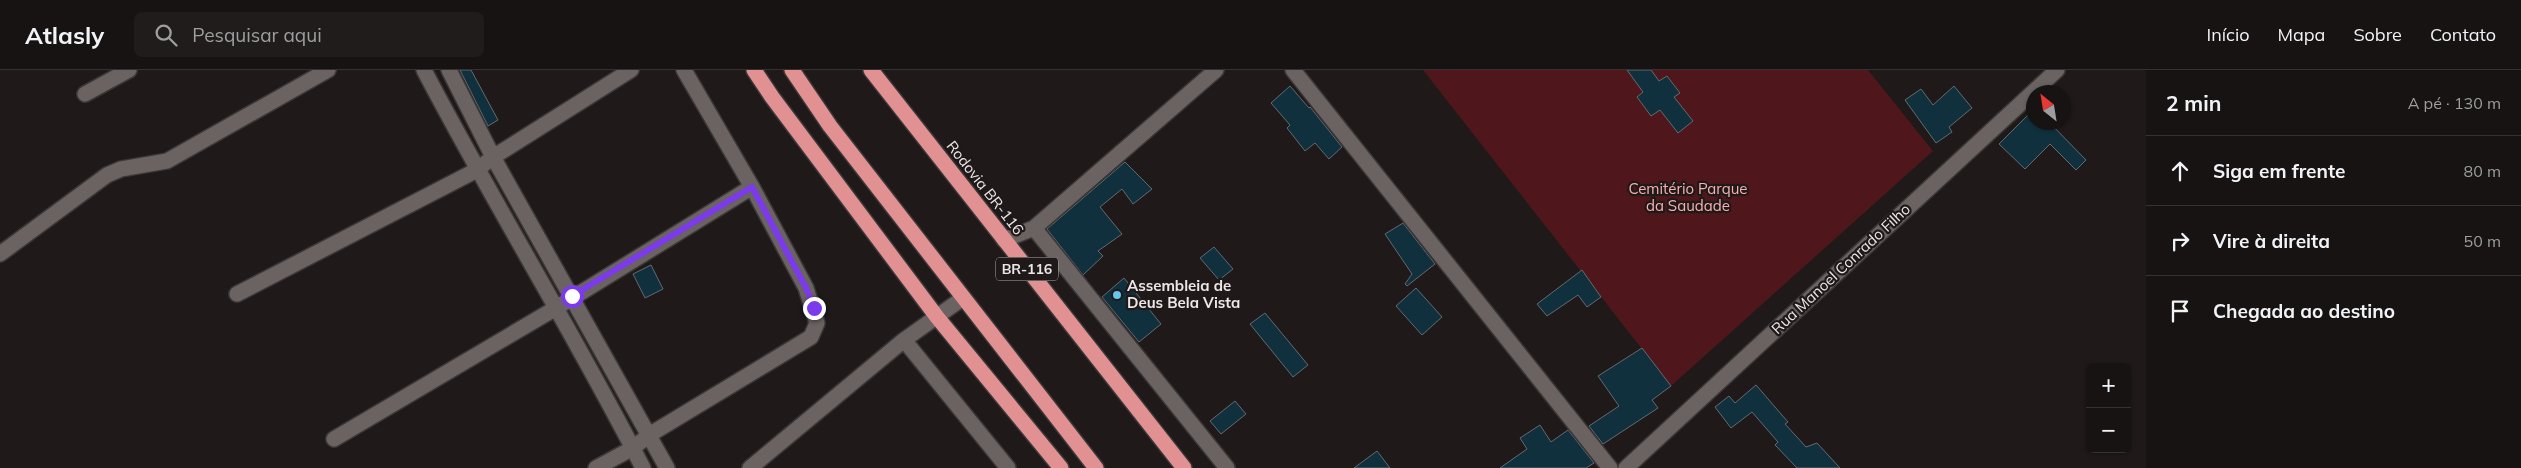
<!DOCTYPE html>
<html lang="pt">
<head>
<meta charset="utf-8">
<style>
	:root { --surface:#171313; --page:#201c1c; --text:#f1f3f6; --muted:#9e9ea0; --line:#363233 }
	body { margin:0; font-family:Mulish,sans-serif; background:var(--page); color:var(--text) }
	.controls { position:absolute; right:15px; bottom:15px; display:grid; overflow:hidden; border-radius:8px; box-shadow:0 1px 4px #0004 }
	.controls button { width:45px; height:45px; display:grid; place-items:center; padding:0; border:0; border-bottom:1px solid var(--line); background:var(--surface); color:var(--text); font:25px sans-serif }
	.compass { position:absolute; left:2026px; top:15px; width:45px; height:45px; border-radius:50%; background:var(--surface); box-shadow:0 1px 4px #0004; rotate:330deg }
	.stop { position:absolute; width:15px; height:15px; margin:-11px; border:4px solid #7c3aed; border-radius:50%; background:#fff }
	.stop.end { background:#7c3aed; border-color:#fff; box-shadow:0 1px 5px #0008 }
	.list { margin:0; padding:0; list-style:none }
	h2 { display:flex; justify-content:space-between; align-items:center; height:65px; margin:0; padding:0 20px; font-size:21px }
	h2 small { font-size:16px; font-weight:400; color:var(--muted) }
	.list li { display:grid; grid-template-columns:32px 1fr auto; gap:15px; align-items:center; box-sizing:border-box; height:70px; padding:0 20px; border-top:1px solid var(--line) }
	.list b { display:block; font-size:19px; white-space:nowrap }
	.list em { font-size:16px; font-style:normal; color:var(--muted) }
	.icon { flex:none; width:28px; height:28px; fill:none; stroke:currentColor; stroke-width:2; stroke-linecap:round; stroke-linejoin:round }
	.map { position:relative; flex:none; width:2146px; height:398px; overflow:hidden }
	header { display:flex; align-items:center; gap:30px; box-sizing:border-box; height:70px; padding:0 25px; background:var(--surface); border-bottom:1px solid var(--line) }
	header strong { font-size:24px }
	nav { display:flex; gap:28px; margin-inline-start:auto; font-size:18px }
	.search { width:350px; height:45px; background:var(--page); display:flex; align-items:center; gap:12px; box-sizing:border-box; padding:0 18px; border-radius:8px; color:var(--muted); font-size:19px }
	main { display:flex }
	aside { flex:1; background:var(--surface) }
	.map>svg:first-child { display:block }
	.green { fill:#4f171b }
	.building { fill:#10303d; stroke:#646b6f }
	.lines { fill:none; stroke-linecap:round; stroke-linejoin:round }
	.street-casing { stroke:#3b3737; stroke-width:18 }
	.secondary-casing { stroke:#3b3737; stroke-width:18 }
	.highway-casing { stroke:#3b3737; stroke-width:18 }
	.street { stroke:#6b6262; stroke-width:15 }
	.secondary { stroke:#6b6262; stroke-width:15 }
	.highway { stroke:#e19191; stroke-width:15 }
	.route { stroke:#7c3aed; stroke-width:6 }
	.poi-dot { fill:#64c5ee; stroke:#1f1919; stroke-width:2 }
	.labels { text-anchor:middle; stroke-width:4.5; stroke-linejoin:round; paint-order:stroke }
	.shield { fill:#1f1919; stroke:#afaaaa; stroke-width:1 }
	.shield-label { font-size:14px; font-weight:bold; fill:#ede8e8 }
	.street-label { font-size:15px; fill:#ede8e8; stroke:#1f1919 }
	.park-label { font-size:15px; fill:#f7b0af; stroke:#1f1919 }
	.poi-label { font-size:15px; font-weight:bold; fill:#ede8e8; stroke:#1f1919; text-anchor:start }
</style>
</head>
<body>
<header>
<strong>Atlasly</strong>
<div class="search"><svg class="icon" aria-label="search" viewBox="0 0 24 24"><circle cx="10" cy="10" r="6"/><path d="M15 15l6 6"/></svg>Pesquisar aqui</div>
<nav><a>Início</a><a>Mapa</a><a>Sobre</a><a>Contato</a></nav>
</header>
<main>
<div class="map">
<svg width="2146" height="398" viewBox="0 0 2146 398">
	<rect width="100%" height="100%" fill="#1f1919"/>
	<!-- green -->
	<path class="green" d="M1423 0H1868L1933 81 1671 316Z"/>
	<!-- building -->
	<path class="building" d="M460 0H471L498 50 488 56Z
		M1627 0H1651L1659 11 1667 6 1680 23 1674 27 1693 51 1678 63 1660 40 1651 46 1637 27 1643 22Z
		M1290 16 1309 38 1310 37 1342 77 1329 89 1315 73 1305 81 1287 58 1290 55 1271 33Z
		M1954 16 1972 38 1949 57 1952 62 1936 73 1905 30 1921 19 1933 35Z
		M2034 39V52H2049L2086 90 2076 100 2050 74 2025 99 1999 74Z
		M1125 92 1152 119 1133 134 1122 119 1100 137 1122 164 1098 181 1103 186 1083 205 1047 159Z
		M1403 153 1435 194 1407 216 1405 214 1412 204 1385 164Z
		M1214 177 1233 199 1219 210 1200 188Z
		M651 195 663 219 645 228 633 204Z
		M1582 200 1601 227 1587 237 1578 225 1547 246 1537 234Z
		M1124 208 1161 254 1139 272 1102 227Z
		M1416 218 1442 247 1422 265 1396 236Z
		M1265 243 1308 295 1293 307 1250 254Z
		M1642 278 1671 316 1652 330 1658 338 1603 374 1589 356 1619 336 1598 306Z
		M1756 315 1788 352 1785 354 1806 377 1817 373 1840 398H1797L1775 375 1778 372 1752 342 1731 358 1715 337 1729 326 1735 333Z
		M1235 331 1246 344 1221 364 1210 351Z
		M1540 355 1551 372 1568 360 1594 393 1586 398H1500L1527 379 1520 368Z
		M1377 381 1390 398H1354Z"/>
	<g class="lines">
		<!-- street casing -->
		<g class="street-casing">
			<path id="street" d="M424 0C494 134 574 263 643 398
				M449 0 493 87 667 398
				M1293 0 1610 398
				M85 24 129 0
				M1034 158 1227 398
				M1004 170 1034 158 1216 0
				M0 184 107 105 121 99 167 91 328 0
				M237 224 477 100 493 87 631 0
				M904 270 1008 398
				M334 369 556 238 752 117
				M596 398 633 378 649 365 811 267 817 253 806 218 752 117 684 0
				M750 398 904 270 963 228"/>
		</g>
		<!-- secondary casing -->
		<g class="secondary-casing">
			<path id="secondary" d="M1626 398 2057 0"/>
		</g>
		<!-- highway casing -->
		<g class="highway-casing">
			<path id="highway" d="M754 0 772 27 937 247 1061 398
				M792 0 830 56 1096 398
				M871 0 1184 398"/>
		</g>
		<!-- street -->
		<use href="#street" class="street"/>
		<!-- secondary -->
		<use href="#secondary" class="secondary"/>
		<!-- highway -->
		<use href="#highway" class="highway"/>
	</g>
	<g class="lines">
		<!-- route -->
		<path class="route" d="M572 226 752 117 806 218 814 238"/>
	</g>
	<!-- markers -->
	<circle class="poi-dot" cx="1117" cy="225" r="5"/>
	<g class="labels">
		<!-- shield labels -->
		<rect class="shield" x="996" y="187.5" width="62" height="23" rx="4"/>
		<g class="shield-label">
			<text x="1027" y="204">BR-116</text>
		</g>
		<!-- street labels -->
		<g class="street-label">
			<text transform="translate(985 118) rotate(52)" y="5">Rodovia BR-116</text>
			<text transform="translate(1841 199) rotate(-43)" y="5">Rua Manoel Conrado Filho</text>
		</g>
		<!-- park labels -->
		<g class="park-label">
			<text x="1688" y="124">Cemitério Parque<tspan x="1688" dy="17">da Saudade</tspan></text>
		</g>
		<!-- poi labels -->
		<g class="poi-label">
			<text x="1127" y="221">Assembleia de<tspan x="1127" dy="17">Deus Bela Vista</tspan></text>
		</g>
	</g>
</svg>
<div class="controls">
<button>+</button>
<button>−</button>
</div>
<svg class="compass" viewBox="-18 -18 36 36"><path d="M0-13l5 13h-10z" fill="#e53935"/><path d="M0 13l5-13h-10z" fill="#9e9ea0"/></svg>
<div class="stop" style="left:572px;top:226px"></div>
<div class="stop end" style="left:814px;top:238px"></div>
</div>
<aside>
<h2>2 min<small>A pé · 130 m</small></h2>
<ul class="list">
<li><svg class="icon" aria-label="ahead" viewBox="0 0 24 24"><path d="M12 20V5M6 11l6-6 6 6"/></svg><div><b>Siga em frente</b></div><em>80 m</em></li>
<li><svg class="icon" aria-label="right" viewBox="0 0 24 24"><path d="M7 20v-9h11M14 6l5 5-5 5"/></svg><div><b>Vire à direita</b></div><em>50 m</em></li>
<li><svg class="icon" aria-label="arrive" viewBox="0 0 24 24"><path d="M6 21V4h12l-3 4 3 4H6"/></svg><div><b>Chegada ao destino</b></div></li>
</ul>
</aside>
</main>
</body>
</html>
